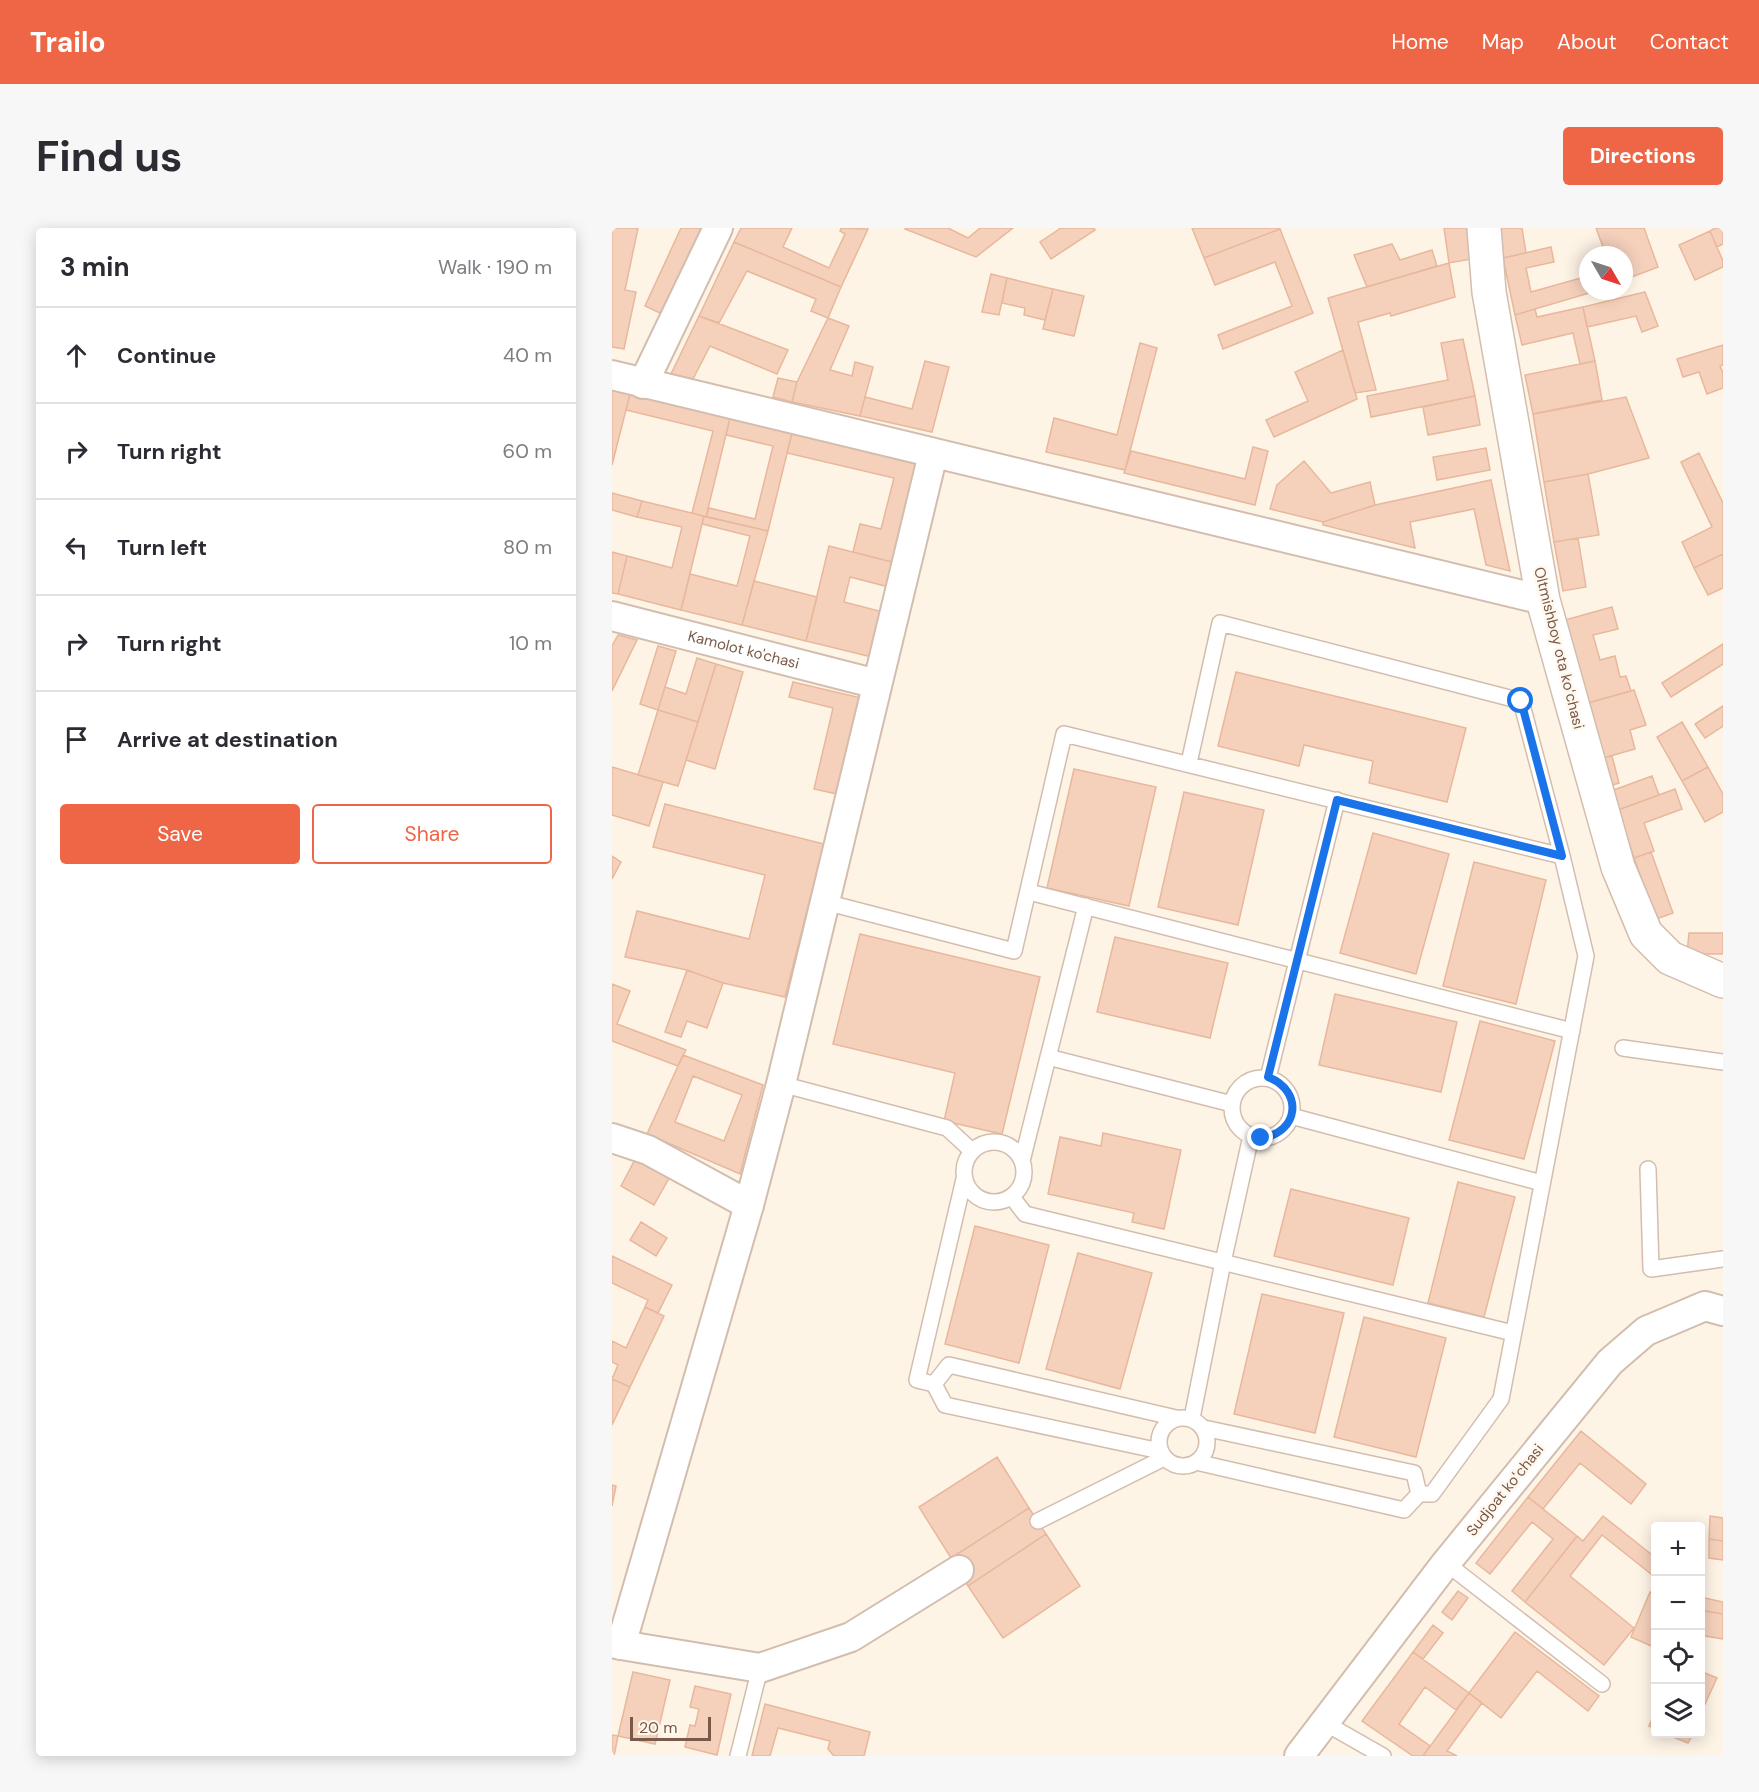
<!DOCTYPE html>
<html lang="en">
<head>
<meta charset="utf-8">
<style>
	:root { --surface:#fff; --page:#f7f7f7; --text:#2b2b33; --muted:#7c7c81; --line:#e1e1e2; --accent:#ee6645 }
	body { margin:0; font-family:"DM Sans",sans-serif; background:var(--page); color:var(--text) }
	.controls { position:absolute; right:18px; bottom:18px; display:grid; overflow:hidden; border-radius:6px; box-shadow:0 3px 15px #0003 }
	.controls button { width:54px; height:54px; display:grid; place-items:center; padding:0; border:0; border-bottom:2px solid var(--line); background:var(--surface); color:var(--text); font:30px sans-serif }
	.compass { position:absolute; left:967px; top:18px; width:54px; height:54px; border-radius:50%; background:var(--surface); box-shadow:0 3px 15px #0003; rotate:129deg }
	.scale { position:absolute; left:18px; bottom:15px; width:81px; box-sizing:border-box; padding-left:6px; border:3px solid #795949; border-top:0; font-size:16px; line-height:21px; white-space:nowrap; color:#795949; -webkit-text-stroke:4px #fff8ee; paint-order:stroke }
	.stop { position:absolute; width:18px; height:18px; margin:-14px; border:4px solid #1a73e8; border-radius:50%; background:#fff }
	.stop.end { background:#1a73e8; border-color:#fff; box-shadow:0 2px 6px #0008 }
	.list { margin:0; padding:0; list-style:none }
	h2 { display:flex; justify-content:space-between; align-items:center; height:78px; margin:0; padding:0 24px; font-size:26px }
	h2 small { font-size:20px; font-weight:400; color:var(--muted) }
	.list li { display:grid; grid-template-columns:39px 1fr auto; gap:18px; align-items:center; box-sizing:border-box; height:96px; padding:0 24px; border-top:2px solid var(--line) }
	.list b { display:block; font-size:22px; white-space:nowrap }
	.list em { font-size:20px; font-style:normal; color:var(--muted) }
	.actions { display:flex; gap:12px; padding:18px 24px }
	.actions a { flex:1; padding:14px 0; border:2px solid var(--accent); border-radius:6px; text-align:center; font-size:21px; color:var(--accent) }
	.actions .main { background:var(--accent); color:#fff }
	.icon { flex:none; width:33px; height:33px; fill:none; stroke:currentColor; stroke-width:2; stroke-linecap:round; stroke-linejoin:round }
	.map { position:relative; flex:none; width:1111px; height:1528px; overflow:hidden; border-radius:6px }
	header { display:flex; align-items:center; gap:36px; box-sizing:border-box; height:84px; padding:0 30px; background:var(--accent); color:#fff }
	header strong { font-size:28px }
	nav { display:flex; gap:33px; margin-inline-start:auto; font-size:21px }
	.intro { display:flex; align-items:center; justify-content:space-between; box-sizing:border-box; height:144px; padding:0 36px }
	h1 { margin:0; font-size:42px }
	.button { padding:15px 27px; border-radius:6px; background:var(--accent); color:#fff; font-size:21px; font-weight:700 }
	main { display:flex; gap:36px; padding:0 36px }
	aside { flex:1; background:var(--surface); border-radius:6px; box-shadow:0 3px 15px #0003 }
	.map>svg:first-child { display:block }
	.building { fill:#f5d1bc; stroke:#e8b79c; stroke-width:1.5; fill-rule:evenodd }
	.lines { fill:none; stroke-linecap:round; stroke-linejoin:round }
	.service-casing { stroke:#d3bdae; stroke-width:18 }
	.minor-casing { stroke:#d3bdae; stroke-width:32 }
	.tertiary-casing { stroke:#d3bdae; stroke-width:36 }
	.service { stroke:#fff; stroke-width:15 }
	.minor { stroke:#fff; stroke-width:28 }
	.tertiary { stroke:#fff; stroke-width:33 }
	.route { stroke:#1a73e8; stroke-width:8 }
	.labels { text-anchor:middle; stroke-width:5; stroke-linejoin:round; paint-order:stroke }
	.street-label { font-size:15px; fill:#795949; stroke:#fff8ee }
</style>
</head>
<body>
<header>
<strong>Trailo</strong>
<nav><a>Home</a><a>Map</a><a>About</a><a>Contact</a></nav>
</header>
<div class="intro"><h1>Find us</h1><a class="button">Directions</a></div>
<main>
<aside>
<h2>3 min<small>Walk · 190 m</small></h2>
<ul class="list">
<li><svg class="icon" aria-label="ahead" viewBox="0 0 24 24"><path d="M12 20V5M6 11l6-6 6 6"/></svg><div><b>Continue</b></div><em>40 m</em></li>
<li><svg class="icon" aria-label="right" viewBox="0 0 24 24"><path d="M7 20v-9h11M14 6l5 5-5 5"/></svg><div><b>Turn right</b></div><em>60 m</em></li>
<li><svg class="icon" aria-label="left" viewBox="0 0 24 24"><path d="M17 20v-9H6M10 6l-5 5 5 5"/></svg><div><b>Turn left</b></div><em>80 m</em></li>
<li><svg class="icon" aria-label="right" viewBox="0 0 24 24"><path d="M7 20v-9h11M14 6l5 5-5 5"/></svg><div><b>Turn right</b></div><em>10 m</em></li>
<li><svg class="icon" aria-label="arrive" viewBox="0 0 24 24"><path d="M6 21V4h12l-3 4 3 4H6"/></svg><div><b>Arrive at destination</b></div></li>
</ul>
<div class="actions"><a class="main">Save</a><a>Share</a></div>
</aside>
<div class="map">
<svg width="1111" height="1528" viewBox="0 0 1111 1528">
	<rect width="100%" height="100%" fill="#fef4e6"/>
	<!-- building -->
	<path class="building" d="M0 0H26L13 62 24 64 12 121 0 119Z
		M69 0H89L50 86 33 78Z
		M129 0H180L171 19 217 40 233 6 228 3 229 0 256 1 229 59 122 14Z
		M294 0H336L356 10 368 0H401L364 29 293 1Z
		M449 0H482L483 2 439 31 428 14Z
		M580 0H668V1L592 30Z
		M832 0H855L860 31 837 35Z
		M888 0H910L914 25 891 30Z
		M984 0H1032L1046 39 1012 52V27H994Z
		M1103 0H1111V16L1105 19 1098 3Z
		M668 1 701 85 611 121 606 107 680 78 663 34 603 57 592 30Z
		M1098 3 1111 33V39L1083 52 1067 17Z
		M122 14 229 59 216 90 199 83 204 71 135 43 107 95 87 88Z
		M780 16 788 32 820 22 825 38 755 59 742 27Z
		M939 19 942 34 914 40 919 64 976 48V63H984L903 87 891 30Z
		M837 35 843 69 779 88 778 85 746 94 764 162 743 165 716 70Z
		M379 46 395 50 387 87 370 84Z
		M395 50 441 61 433 92 412 87 413 80 390 75Z
		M441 61 472 68 462 108 431 101Z
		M1033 64 1046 98 1030 104 1024 88 975 99 971 79Z
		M971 79 983 133 968 136 961 105 910 117 903 87 923 81 925 89Z
		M87 88 176 122 165 146 98 118 81 151 59 146Z
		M216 90 237 98 218 142 240 148 243 134 261 139 248 188 180 174 185 154Z
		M851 111 863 168 759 189 755 168 836 152 829 115Z
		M528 115 545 120 513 242 434 224 442 190 505 207Z
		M1111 117V137L1108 138 1111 145V160L1095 166 1087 144 1071 149 1065 131Z
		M731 122 745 171 662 209 654 192 696 173 683 144Z
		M313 133 337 139 320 204 248 188 253 169 300 181Z
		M983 133 990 172 921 186 913 147Z
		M166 150 185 154 180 174 161 169Z
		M0 162 18 166 0 237Z
		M18 166 118 190 94 289 80 285 101 203 14 182Z
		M863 168 868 197 816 207 811 179Z
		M1014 169 1037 230 976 246 932 254 921 186Z
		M118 190 180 205 156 303 94 289 97 280 143 291 161 218 114 207Z
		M180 205 308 237 284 335 241 324 248 296 269 301 282 250 175 225Z
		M641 219 656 223 643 277 512 245 519 223 633 251Z
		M874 220 878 242 825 252 821 229Z
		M1087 225 1111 275V326L1082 340 1070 314 1100 299 1069 234Z
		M692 233 719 265 758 254 763 277 711 294 658 281 665 257Z
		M976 246 987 307 942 314 932 254Z
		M879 252 898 343 874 337 862 281 798 294 803 320 711 297V294L763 277Z
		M0 265 30 273 25 289 0 282Z
		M30 273 92 288 69 382 6 366 15 328 60 340 70 299 25 289Z
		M92 288 156 303 130 397 69 382 78 346 125 358 138 308 90 296Z
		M966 310 974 359 951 363 942 314Z
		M217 318 284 335 277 359 238 349 232 374 271 384 260 429 194 413Z
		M0 324 15 328 6 366 0 365Z
		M1111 326V360L1096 367 1082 340Z
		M142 353 205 369 194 413 130 397Z
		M1000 379 1006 401 981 407 988 432 1003 428 1008 449 1014 448 1019 463 976 475 953 392Z
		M6 407 25 412 0 463V418Z
		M1111 416V436L1059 469 1050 455Z
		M46 418 64 423 46 482 28 476Z
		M85 430 104 436 86 494 46 482 53 459 74 466Z
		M104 436 131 444 103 541 74 532Z
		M624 444 854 500 835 574 757 555 761 533 692 517 687 538 606 518Z
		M181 454 249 470 225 566 202 561 221 480 177 469Z
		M1022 462 1034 497 1018 502 1023 521 991 530 976 475Z
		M1111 478V498L1093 510 1083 496Z
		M46 482 86 494 66 558 26 547Z
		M1070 494 1096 539 1070 553 1045 509Z
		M1000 528 1007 555 998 558 991 530Z
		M0 539 51 554 37 598 0 587Z
		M1096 539 1111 566V584L1093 594 1070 553Z
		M462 541 544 559 517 678 435 660Z
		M1040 548 1047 567 1006 582 999 563Z
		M1063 561 1070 581 1032 595 1042 623 1022 630 1006 582Z
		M572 564 652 582 626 697 546 679Z
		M53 576 212 616 173 769 111 755 75 742 13 729 25 683 137 711 153 647 41 619Z
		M761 605 837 626 804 746 728 725Z
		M1039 624 1061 685 1044 691 1022 630Z
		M0 628 9 634 0 651Z
		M862 634 934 652 904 776 831 758Z
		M1077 705H1111V726H1075Z
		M248 706 428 749 390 906 332 893 343 845 221 816Z
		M503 709 616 735 598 810 485 784Z
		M75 742 111 755 95 800 75 793 69 809 53 804Z
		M0 756 18 763 5 796 74 822 66 838 0 813Z
		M723 766 845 794 829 864 707 837Z
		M868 793 943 813 912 931 837 912Z
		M71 827 151 857 128 946 35 906ZM81 848 130 867 112 913 63 894Z
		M491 905 569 922 552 1001 520 994 522 985 436 966 448 909 489 918Z
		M27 924 61 943 42 977 9 958Z
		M846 954 903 969 872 1089 816 1075Z
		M679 961 797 990 781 1057 662 1028Z
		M29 994 55 1010 44 1028 18 1012Z
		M363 998 437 1017 407 1135 333 1116Z
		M466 1025 540 1045 508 1161 434 1141Z
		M0 1028 60 1057 46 1085 33 1079 36 1072 0 1055Z
		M650 1066 732 1085 703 1205 622 1186Z
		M33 1079 52 1088 18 1159 0 1151 6 1137 0 1134V1113L14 1120Z
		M752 1089 834 1110 804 1229 722 1209Z
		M0 1151 18 1159 0 1197Z
		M969 1203 1034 1256 1019 1276 968 1235 931 1281 916 1269Z
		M385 1229 417 1280 339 1330 307 1279Z
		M0 1257 4 1258 0 1278Z
		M916 1269 965 1308 913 1374 900 1363 941 1311 920 1294 878 1346 864 1335Z
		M417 1280 434 1306 356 1358 339 1330Z
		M991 1288 1044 1330V1350L990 1307 958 1348 1022 1400 992 1437 913 1374 965 1308 971 1313Z
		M1098 1288 1111 1290V1313L1097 1311Z
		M434 1306 468 1358 391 1410 356 1358Z
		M1097 1311 1111 1313V1332L1097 1330Z
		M846 1363 856 1370 840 1392 830 1384Z
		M1038 1364 1044 1367V1420L1019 1409Z
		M1088 1369 1111 1374V1386L1088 1382Z
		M1088 1382 1111 1386V1411L1088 1407Z
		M821 1397 831 1405 811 1431 801 1424Z
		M903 1404 987 1468 976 1483 925 1443 889 1490 857 1465Z
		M801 1424 857 1465 844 1482 813 1459 787 1496 818 1518 811 1528H801L750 1493Z
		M1088 1443 1105 1450 1088 1487Z
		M21 1444 58 1452 43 1516 6 1508Z
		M83 1458 119 1466 105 1527 73 1519 78 1497 83 1498 87 1481 78 1479Z
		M857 1465 870 1475 835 1523 845 1528H811Z
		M153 1476 258 1504 252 1528H222L216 1521 218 1513 166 1500 158 1528H140Z
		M1044 1482V1501L1037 1498Z
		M1054 1506H1081L1076 1515Z
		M0 1507 6 1508 2 1528H0Z"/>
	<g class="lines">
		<!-- service casing -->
		<g class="service-casing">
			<path id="service" d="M417 664 960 803
				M213 674 402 723 452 506 950 628 909 473 608 395 577 535
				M1011 820 1111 834
				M436 829 620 876
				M620 880a30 30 0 1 1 60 0a30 30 0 1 1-60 0Z
				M656 850 725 572
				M169 856 335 900 360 923
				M679 888 930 955
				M352 944a30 30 0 1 1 60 0a30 30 0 1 1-60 0Z
				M410 933 474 678
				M1036 941 1039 1041 1111 1031
				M352 951 305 1152 322 1156 333 1177 548 1223
				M400 969 413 986 901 1105
				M322 1156 337 1137 564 1190
				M547 1214a24 24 0 1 1 48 0a24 24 0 1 1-48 0Z
				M580 1190 611 1034 639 908
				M592 1200 802 1245 807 1266
				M584 1234 792 1282 807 1266H820L889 1171 974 728 950 628
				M426 1293 552 1230
				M834 1335 990 1456
				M713 1495 771 1528
				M126 1528 148 1440"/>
		</g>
		<!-- minor casing -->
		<g class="minor-casing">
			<g id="minor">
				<path d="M0 147 931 372"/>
				<path d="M31 156 106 0"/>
				<path id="s1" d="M0 388 265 456"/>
				<path d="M0 910 36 922 137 977"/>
				<path d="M0 1415 9 1417 137 977 169 856 321 226"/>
				<path d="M9 1417 148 1440 239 1409 347 1342"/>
				<path d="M687 1528 834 1335 998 1134 1034 1103 1093 1078 1111 1083"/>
			</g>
		</g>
		<!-- tertiary casing -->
		<g class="tertiary-casing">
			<path id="tertiary" d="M872 0 877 64 931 372 1006 639 1034 706 1058 730 1111 753"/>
		</g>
		<!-- service -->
		<use href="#service" class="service"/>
		<!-- minor -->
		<use href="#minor" class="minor"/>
		<!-- tertiary -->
		<use href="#tertiary" class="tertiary"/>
	</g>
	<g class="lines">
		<!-- route -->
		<path class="route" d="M649 910C687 905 692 863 656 849L725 572 950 628 909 473"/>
	</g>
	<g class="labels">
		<!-- street labels -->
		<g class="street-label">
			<text transform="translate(947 420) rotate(76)" y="5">Oltmishboy ota koʻchasi</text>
			<text dy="5" stroke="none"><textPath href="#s1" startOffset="136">Kamolot ko'chasi</textPath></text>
			<text transform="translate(893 1262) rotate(-51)" y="5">Sudjoat koʻchasi</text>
		</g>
	</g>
</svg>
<div class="controls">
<button>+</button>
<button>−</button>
<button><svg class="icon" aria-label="locate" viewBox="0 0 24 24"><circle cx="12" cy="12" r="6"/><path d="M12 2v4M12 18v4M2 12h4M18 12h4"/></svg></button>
<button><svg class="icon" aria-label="layers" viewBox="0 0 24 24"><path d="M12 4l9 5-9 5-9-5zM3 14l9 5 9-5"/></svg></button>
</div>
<svg class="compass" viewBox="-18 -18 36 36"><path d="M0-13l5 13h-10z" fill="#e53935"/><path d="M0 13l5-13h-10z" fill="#7c7c81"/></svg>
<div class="scale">20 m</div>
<div class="stop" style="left:909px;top:473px"></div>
<div class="stop end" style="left:649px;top:910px"></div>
</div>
</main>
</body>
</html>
